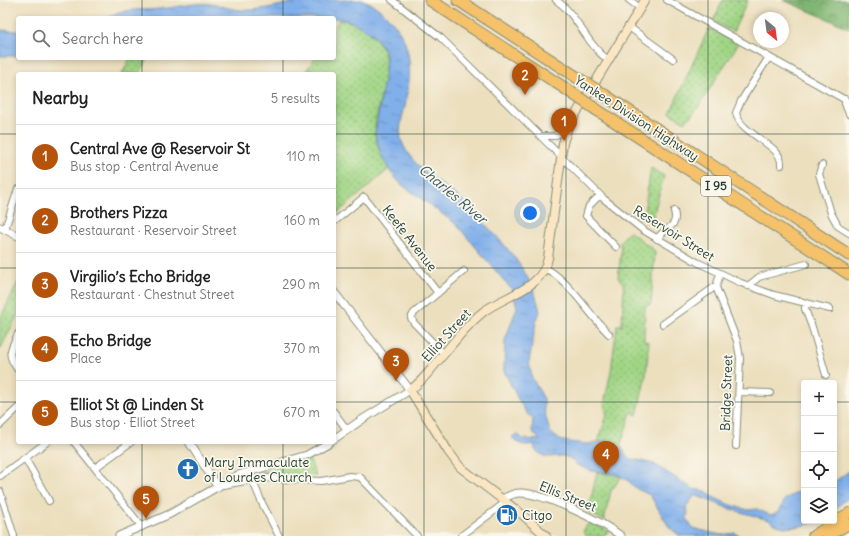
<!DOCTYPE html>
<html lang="en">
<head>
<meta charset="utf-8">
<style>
	:root { --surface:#fff; --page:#f6f6f6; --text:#222; --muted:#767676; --line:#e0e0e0; --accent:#b45309 }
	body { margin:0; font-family:Delius,sans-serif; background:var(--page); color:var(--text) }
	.controls { position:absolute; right:12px; bottom:12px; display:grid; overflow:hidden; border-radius:4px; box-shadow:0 2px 6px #0003 }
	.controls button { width:36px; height:36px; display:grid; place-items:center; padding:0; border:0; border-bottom:1px solid var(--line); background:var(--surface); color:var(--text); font:20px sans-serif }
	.compass { position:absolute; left:753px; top:12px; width:36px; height:36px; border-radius:50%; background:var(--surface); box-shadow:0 2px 6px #0003; rotate:151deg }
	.you { position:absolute; left:530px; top:213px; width:14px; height:14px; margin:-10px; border:3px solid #fff; border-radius:50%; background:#1a73e8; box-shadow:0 0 0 6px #1a73e833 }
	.badge { display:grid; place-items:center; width:26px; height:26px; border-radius:50%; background:var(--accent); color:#fff; font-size:13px; font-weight:700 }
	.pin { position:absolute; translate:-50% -33px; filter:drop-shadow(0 1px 2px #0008) }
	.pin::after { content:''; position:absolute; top:21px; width:14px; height:12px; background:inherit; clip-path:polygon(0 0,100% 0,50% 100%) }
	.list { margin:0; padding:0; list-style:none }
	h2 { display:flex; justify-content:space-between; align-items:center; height:52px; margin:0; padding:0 16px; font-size:17px }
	h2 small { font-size:13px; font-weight:400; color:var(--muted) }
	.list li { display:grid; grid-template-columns:26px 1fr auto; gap:12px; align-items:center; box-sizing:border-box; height:64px; padding:0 16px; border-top:1px solid var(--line) }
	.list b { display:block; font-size:15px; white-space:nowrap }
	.list p { margin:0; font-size:13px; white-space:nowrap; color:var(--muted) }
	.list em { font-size:13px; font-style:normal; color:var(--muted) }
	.icon { flex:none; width:22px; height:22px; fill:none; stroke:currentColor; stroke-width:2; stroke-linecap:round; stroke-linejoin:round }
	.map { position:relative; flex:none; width:849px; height:536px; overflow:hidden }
	.search { position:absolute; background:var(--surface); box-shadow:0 2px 6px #0003; left:16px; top:16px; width:320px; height:44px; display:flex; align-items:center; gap:10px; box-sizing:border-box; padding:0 14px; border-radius:4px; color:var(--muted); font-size:15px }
	.panel { position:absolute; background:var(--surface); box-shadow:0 2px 6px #0003; left:16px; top:72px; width:320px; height:372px; border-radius:4px }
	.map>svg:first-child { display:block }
	.forest { fill:url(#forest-crowns); stroke:#507a53 }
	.park { fill:url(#park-dots); stroke:#60895c }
	.water { fill:url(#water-ripples); stroke:#50768f }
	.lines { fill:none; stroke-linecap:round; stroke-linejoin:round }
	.minor-casing { stroke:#868e79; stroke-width:8 }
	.tertiary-casing { stroke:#868e79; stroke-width:9 }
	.secondary-casing { stroke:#868e79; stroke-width:10 }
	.trunk-casing { stroke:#868e79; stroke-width:12 }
	.motorway-casing { stroke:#868e79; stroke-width:13 }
	.minor { stroke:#fff; stroke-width:6 }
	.tertiary { stroke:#fff; stroke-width:7 }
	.secondary { stroke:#fbe6c4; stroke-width:8 }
	.trunk { stroke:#f5c16b; stroke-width:10 }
	.motorway { stroke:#f5c16b; stroke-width:11 }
	.motorway-bridge-casing { stroke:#868e79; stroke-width:13; stroke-linecap:butt }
	.motorway-bridge { stroke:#f5c16b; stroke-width:11 }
	.grid { fill:none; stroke:#1f3d34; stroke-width:1; stroke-opacity:0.55 }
	.labels { text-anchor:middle; stroke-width:3.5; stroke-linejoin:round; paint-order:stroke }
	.shield { fill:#fbf7ec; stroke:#61756b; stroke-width:1 }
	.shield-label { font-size:12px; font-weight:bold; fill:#1f3d34 }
	.street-label { font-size:13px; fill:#1f3d34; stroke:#fbf7ec }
	.poi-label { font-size:13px; fill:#1f3d34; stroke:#fbf7ec; text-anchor:start }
	.water-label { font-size:14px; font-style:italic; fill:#375a62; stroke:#fbf7ec }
</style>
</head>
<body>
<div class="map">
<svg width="849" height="536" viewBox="0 0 849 536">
	<defs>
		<pattern id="forest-crowns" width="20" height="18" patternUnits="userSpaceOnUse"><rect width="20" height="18" fill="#80b672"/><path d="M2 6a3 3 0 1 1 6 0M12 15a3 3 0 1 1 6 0" fill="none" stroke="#68955e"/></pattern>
		<pattern id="park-dots" width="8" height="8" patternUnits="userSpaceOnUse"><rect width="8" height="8" fill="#a1d585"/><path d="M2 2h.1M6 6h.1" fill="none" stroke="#83ae6e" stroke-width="1.8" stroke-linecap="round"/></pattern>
		<pattern id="water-ripples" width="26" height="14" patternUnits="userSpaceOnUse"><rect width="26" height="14" fill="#80afea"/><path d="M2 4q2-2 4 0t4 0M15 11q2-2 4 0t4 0" fill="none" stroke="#6890be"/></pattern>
	</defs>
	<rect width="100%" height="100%" fill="#fbf7ec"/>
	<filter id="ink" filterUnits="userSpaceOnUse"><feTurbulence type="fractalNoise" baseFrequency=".025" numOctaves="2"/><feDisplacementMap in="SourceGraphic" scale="8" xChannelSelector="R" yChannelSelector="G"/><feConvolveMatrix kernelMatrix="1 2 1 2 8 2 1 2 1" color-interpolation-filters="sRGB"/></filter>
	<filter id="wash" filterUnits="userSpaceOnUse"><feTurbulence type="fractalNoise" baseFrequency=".012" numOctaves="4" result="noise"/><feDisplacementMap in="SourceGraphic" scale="16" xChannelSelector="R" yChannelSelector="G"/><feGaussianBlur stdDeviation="0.9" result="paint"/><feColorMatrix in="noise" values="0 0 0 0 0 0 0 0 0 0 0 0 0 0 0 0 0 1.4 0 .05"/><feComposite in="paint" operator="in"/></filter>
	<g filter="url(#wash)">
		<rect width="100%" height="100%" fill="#ecdfbe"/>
		<!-- forest -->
		<path class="forest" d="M783 0H849V28Z"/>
		<!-- park -->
		<path class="park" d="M723 0H748L733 32 713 21Z
			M339 20C351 20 362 25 370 33 403 61 375 97 375 132 376 145 382 159 389 169L334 216V74H304L315 58H334V28Z
			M709 28 738 44 697 109 685 122 670 113Z
			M130 58H148L140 74H122Z
			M651 168 664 176 651 224 643 218Z
			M629 231 655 251 651 305 645 306 644 341 649 342 646 375 637 415 631 412 620 448 598 442 607 415 604 404 611 371 617 325H622L624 283 618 278 621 252 620 242Z
			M18 282V314L0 350V319Z
			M309 458 316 476 257 472Z
			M597 472 613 474 621 477 611 491 604 520 588 513Z
			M589 522 609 531 603 536H586L583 531Z"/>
		<!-- water -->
		<path class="water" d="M302 0C316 0 350 0 362 0 371 2 381 10 387 16 414 41 412 74 405 106 402 118 398 130 402 142 412 168 442 183 462 200 470 207 478 216 485 224 510 250 533 276 540 312L536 322 529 362 532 378 544 399V410L550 432 560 440 569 442 586 444 607 441 623 449 628 458 654 464 693 489 706 491 713 497 728 504 748 510 757 509 770 515 779 512 785 499 804 489V521H816C802 528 781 531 769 520L730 509 695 495 686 507 688 513 686 518 691 526 696 529 721 535 735 533 740 536H680L669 527 650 495 637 489 627 480 616 474 592 471 577 465 573 460 564 456 545 457 535 450 534 444C526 446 517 445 512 437L517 434 523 439 540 440 532 431 533 418 527 414 518 399 504 371 505 340 517 307 512 290 456 224 401 184 391 173 381 155 375 134 384 80 386 56 385 51 376 37 368 31 352 22 334 18H108C125 7 140 11 159 9 176 8 193 2 211 4 222 6 233 10 244 10 264 10 282 5 302 0Z
			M0 30 18 31V56H0Z
			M849 471V497L834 510V482Z"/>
	</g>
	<g filter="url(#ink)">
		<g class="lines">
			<!-- minor casing -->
			<g class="minor-casing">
				<path id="minor" d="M392 0 441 38 604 199 643 230 697 262 741 283 774 295 830 309
					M556 0C578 15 586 44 608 60
					M629 0 640 8
					M667 0 849 102
					M629 27 673 59
					M769 57 741 101 736 113C741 136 783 144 781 165
					M845 99V104L849 114
					M542 136H554L566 130
					M822 165 819 174 831 213 838 226 849 233
					M600 195 589 206 586 216 616 247
					M334 222 364 197 438 293
					M5 229 18 189
					M657 239C665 227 679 228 674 211
					M546 269C566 277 591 317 609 334
					M720 274 716 287 737 341 740 358 736 446
					M748 286 759 277 806 264
					M805 304V309L812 327 826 375
					M663 324 716 286
					M18 334C10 351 6 354 18 370
					M444 354 414 323 411 318 414 313 464 271
					M740 392 770 393
					M334 412 347 430
					M0 425 18 408
					M74 442 142 527
					M25 458 49 501
					M95 468 131 442
					M0 476 47 442
					M252 479 262 503 279 536
					M223 485 263 478 321 481 350 476 360 477 417 536
					M0 491 14 536
					M461 536 506 502"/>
			</g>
			<!-- tertiary casing -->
			<g class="tertiary-casing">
				<path id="tertiary" d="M0 227 18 236
					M334 292 410 390 363 419 334 439
					M189 442 218 487
					M503 499C508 496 513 493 520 493 544 493 601 521 621 536
					M119 536 170 514 238 475 307 455 330 442"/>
			</g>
			<!-- secondary casing -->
			<g class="secondary-casing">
				<path id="secondary" d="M546 536 524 516 460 467 448 451 410 390C421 383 429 372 437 362 452 345 465 326 483 312 505 295 543 289 548 258L563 143 568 127 645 0"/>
			</g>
			<!-- trunk casing -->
			<g class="trunk-casing">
				<path id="trunk" d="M813 536 849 513
					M828 536 849 524"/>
			</g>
			<!-- motorway casing -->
			<g class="motorway-casing">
				<path id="motorway" d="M430 0 569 91
					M458 0 578 78
					M606 96 849 255
					M597 110 849 274"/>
			</g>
			<!-- minor -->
			<use href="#minor" class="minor"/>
			<!-- tertiary -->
			<use href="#tertiary" class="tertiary"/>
			<!-- secondary -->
			<use href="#secondary" class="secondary"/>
			<!-- trunk -->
			<use href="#trunk" class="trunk"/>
			<!-- motorway -->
			<use href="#motorway" class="motorway"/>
			<!-- motorway-bridge casing -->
			<g class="motorway-bridge-casing">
				<path id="motorway-bridge" d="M578 78 606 96
					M569 91 597 110"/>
			</g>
			<!-- motorway-bridge -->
			<use href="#motorway-bridge" class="motorway-bridge"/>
		</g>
	</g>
	<!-- grid -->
	<path class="grid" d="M142 0V18M283 0V18M424 0V536M566 0V536M708 0V536M142 58V74M283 58V74M0 134H18M334 134H849M0 268H18M334 268H849M0 402H18M334 402H804M834 402H849M142 442V536M283 442V536"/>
	<!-- icons -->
	<defs>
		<g id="church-disc" transform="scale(1.15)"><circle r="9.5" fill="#1f6fb2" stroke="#fbf7ec"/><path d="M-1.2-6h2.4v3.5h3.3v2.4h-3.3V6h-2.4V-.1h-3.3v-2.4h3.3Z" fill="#fff"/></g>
		<g id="fuel-disc" transform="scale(1.15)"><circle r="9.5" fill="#1f6fb2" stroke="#fbf7ec"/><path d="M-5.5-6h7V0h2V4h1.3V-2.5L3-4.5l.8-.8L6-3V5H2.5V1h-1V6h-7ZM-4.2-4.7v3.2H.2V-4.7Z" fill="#fff"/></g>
	</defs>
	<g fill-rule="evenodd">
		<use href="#church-disc" x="188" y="469"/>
		<use href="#fuel-disc" x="507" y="515"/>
	</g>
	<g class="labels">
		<!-- shield labels -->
		<rect class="shield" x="701" y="176" width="30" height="20" rx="3"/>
		<g class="shield-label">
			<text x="716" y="190">I 95</text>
		</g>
		<!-- street labels -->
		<g class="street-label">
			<text transform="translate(637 118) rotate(33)" y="5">Yankee Division Highway</text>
			<text transform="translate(674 233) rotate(32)" y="5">Reservoir Street</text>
			<text transform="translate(410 238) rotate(52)" y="5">Keefe Avenue</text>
			<text transform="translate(446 335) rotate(-48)" y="5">Elliot Street</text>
			<text transform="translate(726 393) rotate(-88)" y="5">Bridge Street</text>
			<text transform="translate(568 496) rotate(22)" y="5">Ellis Street</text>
		</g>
		<!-- poi labels -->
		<g class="poi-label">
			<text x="204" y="467">Mary Immaculate<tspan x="204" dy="15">of Lourdes Church</tspan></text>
			<text x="522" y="520">Citgo</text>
		</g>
		<!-- water labels -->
		<g class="water-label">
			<text transform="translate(453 194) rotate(40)" y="5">Charles River</text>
		</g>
	</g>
</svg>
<div class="controls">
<button>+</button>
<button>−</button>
<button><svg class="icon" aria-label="locate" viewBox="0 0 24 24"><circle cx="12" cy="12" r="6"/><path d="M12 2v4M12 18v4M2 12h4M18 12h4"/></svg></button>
<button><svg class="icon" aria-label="layers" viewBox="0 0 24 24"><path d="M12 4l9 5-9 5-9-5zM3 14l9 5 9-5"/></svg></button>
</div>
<svg class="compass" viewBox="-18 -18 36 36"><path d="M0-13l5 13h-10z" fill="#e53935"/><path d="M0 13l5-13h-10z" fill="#767676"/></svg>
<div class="you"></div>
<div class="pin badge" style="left:564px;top:141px">1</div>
<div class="pin badge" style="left:525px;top:95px">2</div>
<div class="pin badge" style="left:396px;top:381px">3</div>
<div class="pin badge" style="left:606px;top:474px">4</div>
<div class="pin badge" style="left:146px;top:519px">5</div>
<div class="search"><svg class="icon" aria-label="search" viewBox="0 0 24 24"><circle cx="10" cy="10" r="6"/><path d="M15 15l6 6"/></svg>Search here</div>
<section class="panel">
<h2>Nearby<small>5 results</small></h2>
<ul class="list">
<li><span class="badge">1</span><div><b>Central Ave @ Reservoir St</b><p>Bus stop · Central Avenue</p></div><em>110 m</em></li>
<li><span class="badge">2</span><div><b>Brothers Pizza</b><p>Restaurant · Reservoir Street</p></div><em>160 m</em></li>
<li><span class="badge">3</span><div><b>Virgilio’s Echo Bridge</b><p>Restaurant · Chestnut Street</p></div><em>290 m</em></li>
<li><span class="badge">4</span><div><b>Echo Bridge</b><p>Place</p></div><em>370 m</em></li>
<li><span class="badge">5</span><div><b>Elliot St @ Linden St</b><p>Bus stop · Elliot Street</p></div><em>670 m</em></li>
</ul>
</section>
</div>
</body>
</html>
